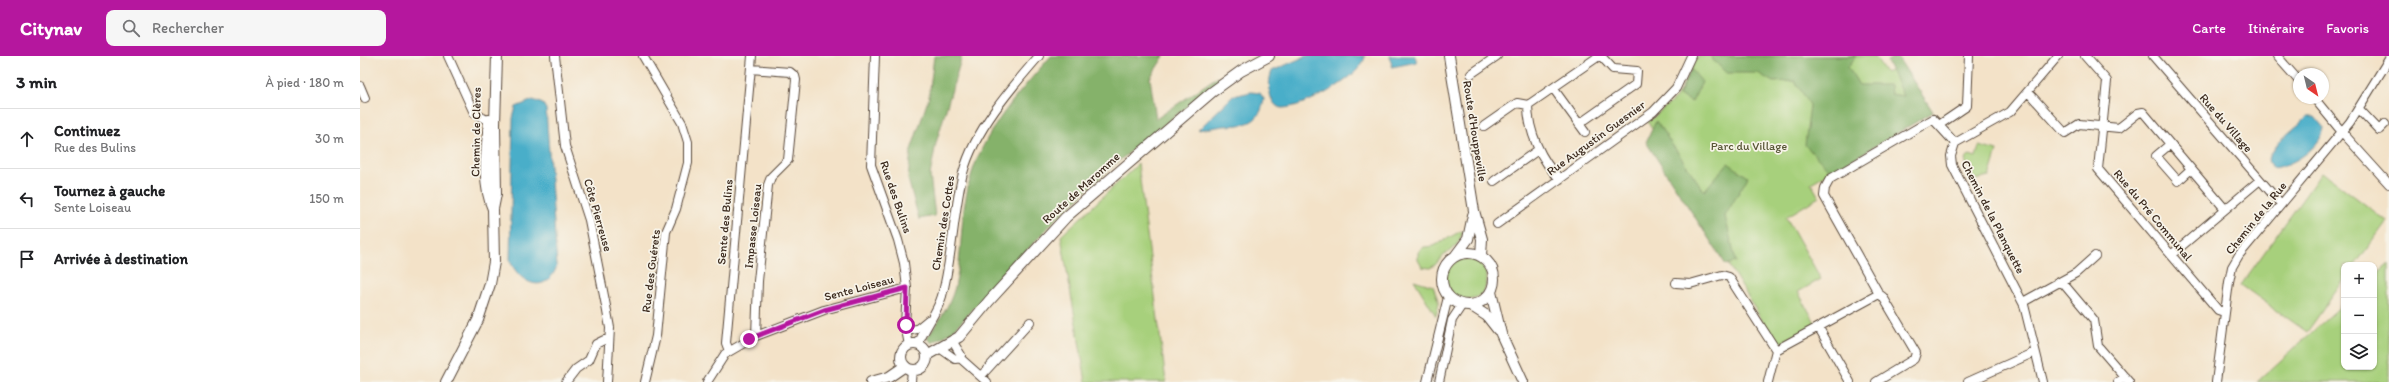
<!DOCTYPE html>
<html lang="fr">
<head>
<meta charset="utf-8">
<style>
	:root { --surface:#fff; --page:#f6f6f6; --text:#202124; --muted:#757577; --line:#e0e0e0; --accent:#b5179e }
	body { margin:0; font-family:Itim,sans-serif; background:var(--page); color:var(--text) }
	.controls { position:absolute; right:12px; bottom:12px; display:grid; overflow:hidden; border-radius:8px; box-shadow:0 1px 3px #0004 }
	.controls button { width:36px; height:36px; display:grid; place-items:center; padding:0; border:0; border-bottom:1px solid var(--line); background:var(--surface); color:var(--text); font:20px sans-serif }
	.compass { position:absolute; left:1933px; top:12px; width:36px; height:36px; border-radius:50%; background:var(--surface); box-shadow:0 1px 3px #0004; rotate:145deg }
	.stop { position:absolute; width:12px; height:12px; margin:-9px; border:3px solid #b5179e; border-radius:50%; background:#fff }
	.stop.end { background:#b5179e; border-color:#fff; box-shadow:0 1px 4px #0008 }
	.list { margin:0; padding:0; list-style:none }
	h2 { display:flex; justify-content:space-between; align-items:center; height:52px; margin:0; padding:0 16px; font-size:17px }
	h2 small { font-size:13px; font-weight:400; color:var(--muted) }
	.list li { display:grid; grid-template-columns:26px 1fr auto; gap:12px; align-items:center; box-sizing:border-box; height:60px; padding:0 16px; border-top:1px solid var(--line) }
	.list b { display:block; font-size:15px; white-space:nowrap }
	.list p { margin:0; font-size:13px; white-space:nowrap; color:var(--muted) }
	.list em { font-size:13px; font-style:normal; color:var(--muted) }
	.icon { flex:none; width:22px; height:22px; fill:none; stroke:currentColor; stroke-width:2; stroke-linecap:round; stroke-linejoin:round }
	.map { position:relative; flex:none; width:2029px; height:326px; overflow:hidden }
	header { display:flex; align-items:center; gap:24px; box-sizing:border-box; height:56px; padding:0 20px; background:var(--accent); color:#fff }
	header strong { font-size:19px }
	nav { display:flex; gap:22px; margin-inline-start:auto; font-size:14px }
	.search { width:280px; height:36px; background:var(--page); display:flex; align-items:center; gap:10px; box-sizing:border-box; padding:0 14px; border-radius:8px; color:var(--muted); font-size:15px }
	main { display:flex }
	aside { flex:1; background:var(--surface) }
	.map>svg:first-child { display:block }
	.green { fill:#a7d07b; stroke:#717d4c }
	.forest { fill:#85b26b; stroke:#606e44 }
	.water { fill:#4aaec9; stroke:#426c74 }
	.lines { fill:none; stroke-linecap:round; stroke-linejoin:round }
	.minor-casing { stroke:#574638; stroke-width:10 }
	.tertiary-casing { stroke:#574638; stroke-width:12 }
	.minor { stroke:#fff; stroke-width:8 }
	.tertiary { stroke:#fff; stroke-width:10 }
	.route { stroke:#b5179e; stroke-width:5 }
	.labels { text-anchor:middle; stroke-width:3.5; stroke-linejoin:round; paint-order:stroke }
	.street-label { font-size:12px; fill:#3b2a1e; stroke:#f7f3e8 }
	.park-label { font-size:12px; fill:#565435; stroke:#f7f3e8 }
</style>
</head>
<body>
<header>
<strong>Citynav</strong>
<div class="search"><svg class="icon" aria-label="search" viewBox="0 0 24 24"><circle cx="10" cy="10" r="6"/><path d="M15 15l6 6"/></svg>Rechercher</div>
<nav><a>Carte</a><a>Itinéraire</a><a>Favoris</a></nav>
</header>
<main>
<aside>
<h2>3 min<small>À pied · 180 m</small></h2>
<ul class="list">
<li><svg class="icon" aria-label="ahead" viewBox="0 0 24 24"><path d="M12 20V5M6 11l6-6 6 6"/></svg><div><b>Continuez</b><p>Rue des Bulins</p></div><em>30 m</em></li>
<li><svg class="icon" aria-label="left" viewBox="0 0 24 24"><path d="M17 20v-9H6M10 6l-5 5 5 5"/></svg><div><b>Tournez à gauche</b><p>Sente Loiseau</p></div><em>150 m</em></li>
<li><svg class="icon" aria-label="arrive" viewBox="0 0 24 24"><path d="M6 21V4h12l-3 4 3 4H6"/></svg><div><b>Arrivée à destination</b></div></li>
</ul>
</aside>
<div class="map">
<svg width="2029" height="326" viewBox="0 0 2029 326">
	<rect width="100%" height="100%" fill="#f7f3e8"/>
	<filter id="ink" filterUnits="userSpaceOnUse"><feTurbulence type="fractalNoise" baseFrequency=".025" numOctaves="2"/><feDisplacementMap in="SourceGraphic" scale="8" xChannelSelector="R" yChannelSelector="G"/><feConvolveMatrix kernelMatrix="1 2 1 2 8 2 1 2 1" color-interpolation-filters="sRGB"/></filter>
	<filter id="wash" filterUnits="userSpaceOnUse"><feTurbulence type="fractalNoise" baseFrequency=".012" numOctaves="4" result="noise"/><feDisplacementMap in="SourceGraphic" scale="16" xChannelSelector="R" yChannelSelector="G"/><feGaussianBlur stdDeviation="0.9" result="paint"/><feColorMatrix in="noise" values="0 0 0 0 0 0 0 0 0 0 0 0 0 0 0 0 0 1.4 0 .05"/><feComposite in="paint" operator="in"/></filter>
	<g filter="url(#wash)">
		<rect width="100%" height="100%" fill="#f3e2c8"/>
		<!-- green -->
		<path class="green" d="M1338 0H1515L1526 17 1542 8 1573 56 1451 127 1459 141 1426 161 1461 223 1438 236 1456 268 1417 289 1333 150 1340 147 1288 66 1316 42Z
			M1619 90 1637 95 1629 121 1615 124 1609 122 1613 112 1607 110 1605 104 1610 99 1616 101Z
			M778 108 806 326H726L701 180Z
			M1962 116 2027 165 1995 209H1984V224L1947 276 1881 229Z
			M1101 175 1103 177 1096 190 1082 201 1075 209 1070 212 1062 211 1058 204V196L1064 191 1074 190Z
			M1085 223a21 21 0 1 1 42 0a21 21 0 1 1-42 0Z
			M2029 207V326H1897L1984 247V311H2014V220Z
			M1054 224 1073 230 1079 247 1076 260Z"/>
		<!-- forest -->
		<path class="forest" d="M574 0H602L576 87 570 119 575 160 559 163 548 123 551 94 569 41Z
			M691 0H804L790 22 796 63 857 21 859 25 755 108 695 164 592 276 572 287 567 282C578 266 590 250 595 231 602 202 600 171 606 141 616 83 654 42 691 0Z
			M1350 0H1496L1488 11 1499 29H1530L1531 38 1543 40 1527 5 1537 0 1573 56 1471 116 1445 89 1450 49 1435 25 1413 26 1398 17H1366Z
			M1331 13 1342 26 1332 46 1319 39Z
			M1296 65 1344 135 1368 107 1388 121 1365 160 1376 206 1366 209 1286 86Z"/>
		<!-- water -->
		<path class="water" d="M946 0H1005C1002 22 943 52 922 52 915 52 910 42 910 36 909 28 909 23 912 15Z
			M1030 0H1055L1057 6 1032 11Z
			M891 36 900 37 904 43C900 69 885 69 863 70 855 71 846 73 838 74L873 40Z
			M173 44 183 48 186 53 197 210C186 240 160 228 150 205L153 62 156 51Z
			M1948 61H1955L1964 72C1961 92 1931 111 1912 112L1908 105C1914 87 1933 73 1948 61Z"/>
	</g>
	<g filter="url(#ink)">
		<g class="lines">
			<!-- minor casing -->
			<g class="minor-casing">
				<path id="minor" d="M88 0 114 57 134 68
					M195 0 205 90 229 164 246 250 250 272 247 326
					M283 0 322 67 328 86V107L316 153 306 176 296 280 285 326
					M515 0 511 109 538 184 544 207 547 232 545 269 549 289
					M1725 0 1747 25 1738 113 1858 254 1864 256
					M1793 0 1921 148
					M1917 0 1939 25
					M391 13 430 16 435 20 436 24 428 104 411 121 408 129 398 225 396 280
					M1111 18 1137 0
					M0 30 5 42
					M1193 32 1225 76
					M1668 36 1705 77 1719 68 1759 72 1778 57 1783 56 1865 153
					M1954 42 1982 76 2029 128
					M1999 53 2019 74 2025 68
					M1219 68 1276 28 1277 15 1253 13 1241 0
					M1579 69 1607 50 1609 0
					M1124 70 1157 47 1168 49
					M1595 87 1650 56 1698 0
					M1809 89 1796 100 1818 125 1830 114
					M1200 123C1181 105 1168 75 1168 49L1239 0
					M1134 125 1178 94
					M1137 168 1293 56 1316 32 1331 0
					M1811 199 1900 124
					M1702 226 1734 264 1738 290 1769 326
					M1316 227 1330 228 1362 219 1369 221 1416 294
					M1663 246 1716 217 1735 200
					M1459 272 1490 326
					M546 275 557 273 568 264
					M593 286 601 299 600 302
					M558 289C564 272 577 257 582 240 593 199 593 157 603 117 614 75 651 32 679 0
					M581 293 595 303 600 302 627 326
					M369 295 366 287 392 0
					M621 320 670 266
					M206 326 216 313 229 304 236 288 244 284 249 285
					M347 326 365 298 396 280 464 254 547 232
					M551 326 552 313
					M1067 326 1088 241
					M1079 326 1092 264 1102 249
					M1408 326 1416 294 1519 238 1464 140 1465 132 1470 123 1573 63 1595 87 1591 100 1592 109 1664 249 1683 326
					M1516 326 1554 303 1556 297 1523 241 1519 238
					M1608 326 1675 296
					M1758 326 1765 321
					M1856 326 1869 226 1872 211 1879 199 1990 66 2029 3"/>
			</g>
			<!-- tertiary casing -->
			<g class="tertiary-casing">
				<path id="tertiary" d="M1089 0 1114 155 1122 183 1121 200
					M129 64C127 92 121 126 133 153
					M1082 223a26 26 0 1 1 52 0a26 26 0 1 1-52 0Z
					M1096 199 1108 183 1113 159
					M1131 236 1141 278 1163 326
					M1110 249 1127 260 1138 274
					M541 301a13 13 0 1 1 26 0a13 13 0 1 1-26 0Z
					M567 299 599 281 629 245 706 161 852 36 881 15 909 0
					M86 326 118 264 130 228 134 206 133 153 136 138 135 68 137 0
					M511 326 529 321 545 310"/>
			</g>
			<!-- minor -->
			<use href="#minor" class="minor"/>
			<!-- tertiary -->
			<use href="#tertiary" class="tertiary"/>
		</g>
	</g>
	<g class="lines" filter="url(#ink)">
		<!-- route -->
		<path class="route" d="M389 283 464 254 547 232 546 269"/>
	</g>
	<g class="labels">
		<!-- street labels -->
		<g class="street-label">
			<text transform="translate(1866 67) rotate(49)" y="4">Rue du Village</text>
			<text transform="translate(1115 75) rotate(81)" y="4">Route d'Houppeville</text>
			<text transform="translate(116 76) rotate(-89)" y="4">Chemin de Clères</text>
			<text transform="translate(1236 82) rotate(-36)" y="4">Rue Augustin Guesnier</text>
			<text transform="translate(721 132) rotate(-42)" y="4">Route de Maromme</text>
			<text transform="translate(536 141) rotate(71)" y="4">Rue des Bulins</text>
			<text transform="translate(238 159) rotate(74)" y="4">Côte Pierreuse</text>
			<text transform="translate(1793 159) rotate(50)" y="4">Rue du Pré Communal</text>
			<text transform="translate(1633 161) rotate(63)" y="4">Chemin de la Planquette</text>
			<text transform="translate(1896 162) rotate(-51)" y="4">Chemin de la Rue</text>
			<text transform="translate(365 166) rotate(-85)" y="4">Sente des Bulins</text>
			<text transform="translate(583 167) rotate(-81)" y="4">Chemin des Cottes</text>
			<text transform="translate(393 170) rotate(-84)" y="4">Impasse Loiseau</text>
			<text transform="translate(291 215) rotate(-83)" y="4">Rue des Guérets</text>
			<text transform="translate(499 232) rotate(-15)" y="4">Sente Loiseau</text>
		</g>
		<!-- park labels -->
		<g class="park-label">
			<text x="1389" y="94">Parc du Village</text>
		</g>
	</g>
</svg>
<div class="controls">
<button>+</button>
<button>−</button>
<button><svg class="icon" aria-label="layers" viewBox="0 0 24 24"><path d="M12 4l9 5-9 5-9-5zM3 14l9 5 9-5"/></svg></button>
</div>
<svg class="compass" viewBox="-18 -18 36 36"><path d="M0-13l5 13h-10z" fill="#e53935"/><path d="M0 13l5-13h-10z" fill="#757577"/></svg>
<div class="stop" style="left:546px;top:269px"></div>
<div class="stop end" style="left:389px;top:283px"></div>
</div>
</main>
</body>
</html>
